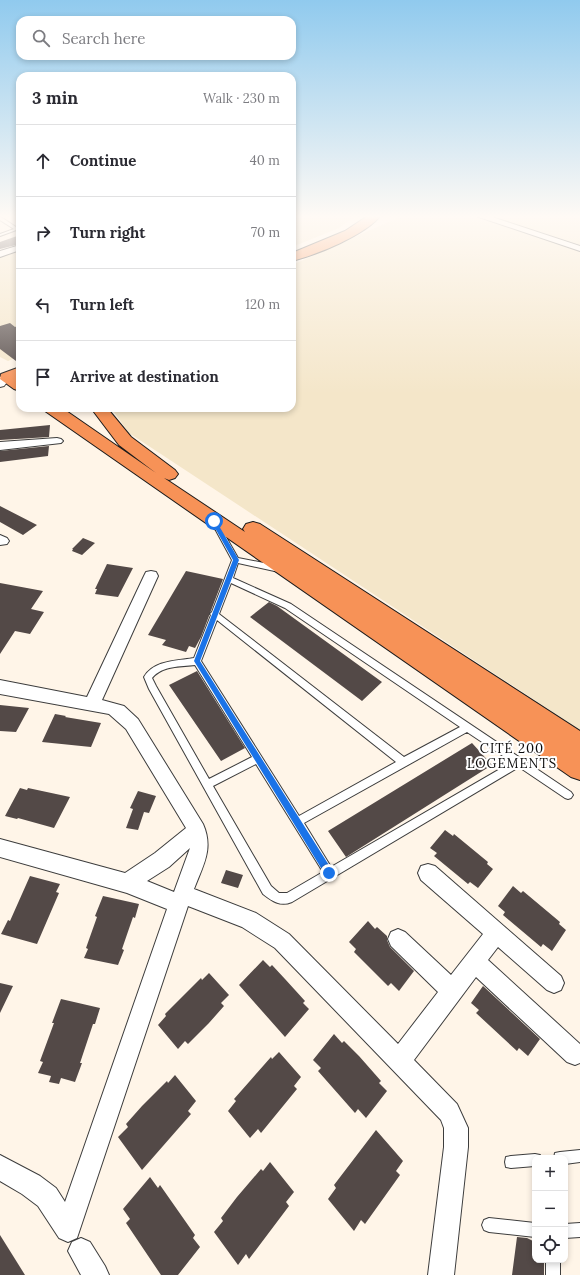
<!DOCTYPE html>
<html lang="en">
<head>
<meta charset="utf-8">
<style>
	:root { --surface:#fff; --page:#f2f2f3; --text:#2b2b33; --muted:#7c7c81; --line:#e1e1e2 }
	body { margin:0; font-family:Lora,serif; background:var(--page); color:var(--text) }
	.controls { position:absolute; right:12px; bottom:12px; display:grid; overflow:hidden; border-radius:8px; box-shadow:0 2px 6px #0003 }
	.controls button { width:36px; height:36px; display:grid; place-items:center; padding:0; border:0; border-bottom:1px solid var(--line); background:var(--surface); color:var(--text); font:20px sans-serif }
	.stop { position:absolute; width:12px; height:12px; margin:-9px; border:3px solid #1a73e8; border-radius:50%; background:#fff }
	.stop.end { background:#1a73e8; border-color:#fff; box-shadow:0 1px 4px #0008 }
	.list { margin:0; padding:0; list-style:none }
	h2 { display:flex; justify-content:space-between; align-items:center; height:52px; margin:0; padding:0 16px; font-size:17px }
	h2 small { font-size:13px; font-weight:400; color:var(--muted) }
	.list li { display:grid; grid-template-columns:26px 1fr auto; gap:12px; align-items:center; box-sizing:border-box; height:72px; padding:0 16px; border-top:1px solid var(--line) }
	.list b { display:block; font-size:15px; white-space:nowrap }
	.list em { font-size:13px; font-style:normal; color:var(--muted) }
	.icon { flex:none; width:22px; height:22px; fill:none; stroke:currentColor; stroke-width:2; stroke-linecap:round; stroke-linejoin:round }
	.map { position:relative; flex:none; width:580px; height:1275px; overflow:hidden }
	.search { position:absolute; background:var(--surface); box-shadow:0 2px 6px #0003; left:16px; top:16px; width:280px; height:44px; display:flex; align-items:center; gap:10px; box-sizing:border-box; padding:0 14px; border-radius:12px; color:var(--muted); font-size:15px }
	.panel { position:absolute; background:var(--surface); box-shadow:0 2px 6px #0003; left:16px; top:72px; width:280px; height:340px; border-radius:12px }
	.map>svg:first-child { display:block }
	.farmland { fill:#f4e6c9 }
	.building { fill:#534947 }
	.lines { fill:none; stroke-linecap:round; stroke-linejoin:round }
	.service-casing { stroke:#3d3d3d; stroke-width:2 }
	.minor-casing { stroke:#3d3d3d; stroke-width:2 }
	.trunk-casing { stroke:#1b1b1b; stroke-width:2 }
	.service { fill:#fff; fill-rule:evenodd }
	.minor { fill:#fff; fill-rule:evenodd }
	.trunk { fill:#f79257; fill-rule:evenodd }
	.route { fill:#1a73e8 }
	.labels { text-anchor:middle; stroke-width:4; stroke-linejoin:round; paint-order:stroke }
	.quarter-label { font-size:13px; letter-spacing:1px; fill:#0a0a0a; stroke:#fff }
</style>
</head>
<body>
<div class="map">
<svg width="580" height="1275" viewBox="0 0 580 1275">
	<rect width="100%" height="100%" fill="#fff5e8"/>
	<!-- farmland -->
	<path class="farmland" d="M292 215H357L339 228 292 247Z
		M404 215H580V730L129 433 111 408H292V265Z
		M20 248V356L8 361 0 357V255Z"/>
	<!-- building -->
	<path class="building" d="M20 235V244L0 249V242Z
		M10 323 15 327 20 325V364L0 349V326Z
		M50 425 49 437 0 440V430Z
		M49 446 48 456 0 462V451Z
		M0 506 37 525 23 535 0 522Z
		M83 538 95 543 82 555 72 551 73 549H72Z
		M107 564 133 568 118 597 95 594 97 589H95Z
		M186 571 223 579 201 637 195 648 189 646 186 652 162 645 166 640 148 635Z
		M0 583 43 591 31 609 44 612 30 634 15 631 0 654Z
		M269 602 277 606 382 682 362 701 250 617Z
		M197 671 245 748 221 761 169 685Z
		M0 705 29 708 16 732 0 731Z
		M55 714 66 716 65 717 101 723 91 747 42 742Z
		M472 743 492 765 346 857 328 831Z
		M20 788 27 790 28 788 70 797 54 828 18 818 17 819 5 816Z
		M138 791 156 796 149 813 144 812 138 830 126 828 133 809 130 808Z
		M445 830 453 836 454 834 488 862 487 864 493 869 478 888 470 882 468 884 434 856 437 853 430 848Z
		M226 870 243 875 238 888 221 883Z
		M30 876 60 884 56 892 59 893 37 944 1 934 8 920 10 921Z
		M513 886 521 893 523 891 560 922 559 924 566 930 552 951 543 944 541 947 503 915 505 912 498 906Z
		M103 896 139 904 135 918 133 917 122 949 124 950 118 965 84 958 88 949 86 948 97 917 95 916Z
		M368 921 375 929 377 927 387 936V940L390 947 414 971 399 991 391 983 388 986 354 952 356 949 349 942Z
		M263 960 270 967 272 965 285 979 305 1001 303 1003 309 1009 285 1037 239 985Z
		M209 973 229 995 221 1003 224 1006 209 1023 188 1044 185 1041 178 1049 158 1025 166 1016 165 1014 201 978 202 980Z
		M0 983 13 986 0 1013Z
		M483 986 540 1039 528 1056 519 1048 517 1051 476 1013 479 1010 471 1003Z
		M61 999 100 1008 95 1024H93L80 1063H82L75 1082 61 1078 59 1084 49 1082 51 1076 38 1073 43 1062 40 1061 54 1023H52Z
		M334 1034 342 1043 344 1041 359 1056 381 1081 379 1083 387 1091 366 1118 358 1109 355 1113 318 1071 321 1068 313 1060Z
		M279 1052 301 1077 294 1086 297 1089 261 1133 258 1129 250 1138 228 1111 236 1101 234 1099 249 1082 271 1057 272 1059Z
		M175 1075 196 1101 188 1111 191 1114 142 1170 118 1137 128 1127 126 1124 142 1106 167 1081 168 1083Z
		M376 1130 403 1161 396 1171 400 1175 365 1224 361 1220 354 1231 328 1199 336 1188 334 1185Z
		M270 1162 294 1192 286 1202 289 1206 249 1259 246 1254 238 1265 214 1232 223 1221 221 1218 237 1197 261 1169 263 1171Z
		M150 1177 158 1188 160 1185 195 1235 193 1238 200 1247 178 1275H161L126 1223 130 1219 123 1209Z
		M0 1235 25 1275H0Z
		M517 1237 527 1238 535 1242V1260H544V1275H512Z"/>
	<g class="lines">
		<!-- service casing -->
		<g class="service-casing">
			<path id="service" d="M0 217H1L19 229 0 236V234L14 229 0 220Z
				M214 523H218L238 558 279 566 283 569 279 572 238 563 233 578 291 604 571 792 573 795 571 798 568 799 565 798 519 767 292 902C280 907 272 901 263 894L149 689 144 677C154 660 177 661 194 658L211 615 210 614 212 612 232 560 213 525ZM231 583 285 608 460 727 404 757 219 614ZM217 620 396 762 299 816 201 661ZM195 665 252 757 209 779 156 686 152 678C163 665 180 667 195 665ZM467 732 512 762 331 867 304 823ZM256 764 323 872 287 893H279L271 886 213 786Z
				M580 1150V1162L565 1164V1158H554L555 1153 560 1152Z
				M535 1154 540 1155 541 1158H535V1166L511 1168 506 1167 505 1162 506 1157 511 1156Z
				M489 1218 535 1223V1237L489 1232 484 1230 482 1225 484 1220Z
				M580 1223V1237L565 1238V1224Z
				M546 1260H560V1275H546Z"/>
		</g>
		<!-- minor casing -->
		<g class="minor-casing">
			<path id="minor" d="M473 215H486L580 246V251Z
				M20 245V250L0 257V251Z
				M6 374 11 377 4 386 0 387V377Z
				M57 438 61 439 63 441 61 443 0 450V442Z
				M0 535 7 538 9 541 7 544 0 545Z
				M151 571 156 572 158 576 102 700 124 706 138 719 203 824C214 849 203 865 194 889L256 913 289 934 398 1044 438 992 391 946 388 939 391 932 398 929 405 932 451 975 483 934 421 880 418 873 421 866 428 864 435 866 561 976 564 983 561 990 554 993 547 990 498 947 488 960 580 1044V1063L575 1065 567 1062 476 977 414 1060 457 1104 468 1128V1147L454 1275H428L444 1147V1128L441 1120 275 948 242 927 188 906 77 1238 68 1242 59 1238 38 1206 22 1194 0 1181V1155L40 1176 56 1188 65 1202 167 909 127 893 0 857V839L125 873 155 853 186 828 126 729 109 714 0 694V680L87 697 144 576 146 572ZM190 848 174 892 147 881 169 867Z
				M81 1238 90 1242 105 1266 109 1275H81L68 1251 72 1242Z"/>
		</g>
		<!-- trunk casing -->
		<g class="trunk-casing">
			<path id="trunk" d="M369 215H381C366 235 316 255 292 261V253L345 231Z
				M20 367V377L18 378 20 379V391L14 389 0 379 1 374Z
				M43 408H62L156 473 119 445 91 408H107L131 437 175 470 178 474 175 478 169 480 164 478 245 532 243 529 246 524 253 522 260 524 580 731V780L571 777 45 411Z"/>
		</g>
		<!-- service -->
		<use href="#service" class="service"/>
		<!-- minor -->
		<use href="#minor" class="minor"/>
		<!-- trunk -->
		<use href="#trunk" class="trunk"/>
	</g>
	<!-- sky -->
	<linearGradient id="sky" x2="0" y2="1"><stop stop-color="#90caee"/><stop offset="0.55" stop-color="#fffaf5"/><stop offset="1" stop-color="#fffaf5" stop-opacity="0"/></linearGradient>
	<rect width="580" height="394" fill="url(#sky)"/>
	<!-- route -->
	<path class="route" d="M212 519H215L239 560 200 661 332 870 333 873 332 876 329 877 326 876 194 661 233 560 211 521Z"/>
	<g class="labels">
		<!-- quarter labels -->
		<g class="quarter-label">
			<text x="512" y="753">CITÉ 200<tspan x="512" dy="15">LOGEMENTS</tspan></text>
		</g>
	</g>
</svg>
<div class="controls">
<button>+</button>
<button>−</button>
<button><svg class="icon" aria-label="locate" viewBox="0 0 24 24"><circle cx="12" cy="12" r="6"/><path d="M12 2v4M12 18v4M2 12h4M18 12h4"/></svg></button>
</div>
<div class="stop" style="left:214px;top:521px"></div>
<div class="stop end" style="left:329px;top:873px"></div>
<div class="search"><svg class="icon" aria-label="search" viewBox="0 0 24 24"><circle cx="10" cy="10" r="6"/><path d="M15 15l6 6"/></svg>Search here</div>
<section class="panel">
<h2>3 min<small>Walk · 230 m</small></h2>
<ul class="list">
<li><svg class="icon" aria-label="ahead" viewBox="0 0 24 24"><path d="M12 20V5M6 11l6-6 6 6"/></svg><div><b>Continue</b></div><em>40 m</em></li>
<li><svg class="icon" aria-label="right" viewBox="0 0 24 24"><path d="M7 20v-9h11M14 6l5 5-5 5"/></svg><div><b>Turn right</b></div><em>70 m</em></li>
<li><svg class="icon" aria-label="left" viewBox="0 0 24 24"><path d="M17 20v-9H6M10 6l-5 5 5 5"/></svg><div><b>Turn left</b></div><em>120 m</em></li>
<li><svg class="icon" aria-label="arrive" viewBox="0 0 24 24"><path d="M6 21V4h12l-3 4 3 4H6"/></svg><div><b>Arrive at destination</b></div></li>
</ul>
</section>
</div>
</body>
</html>
